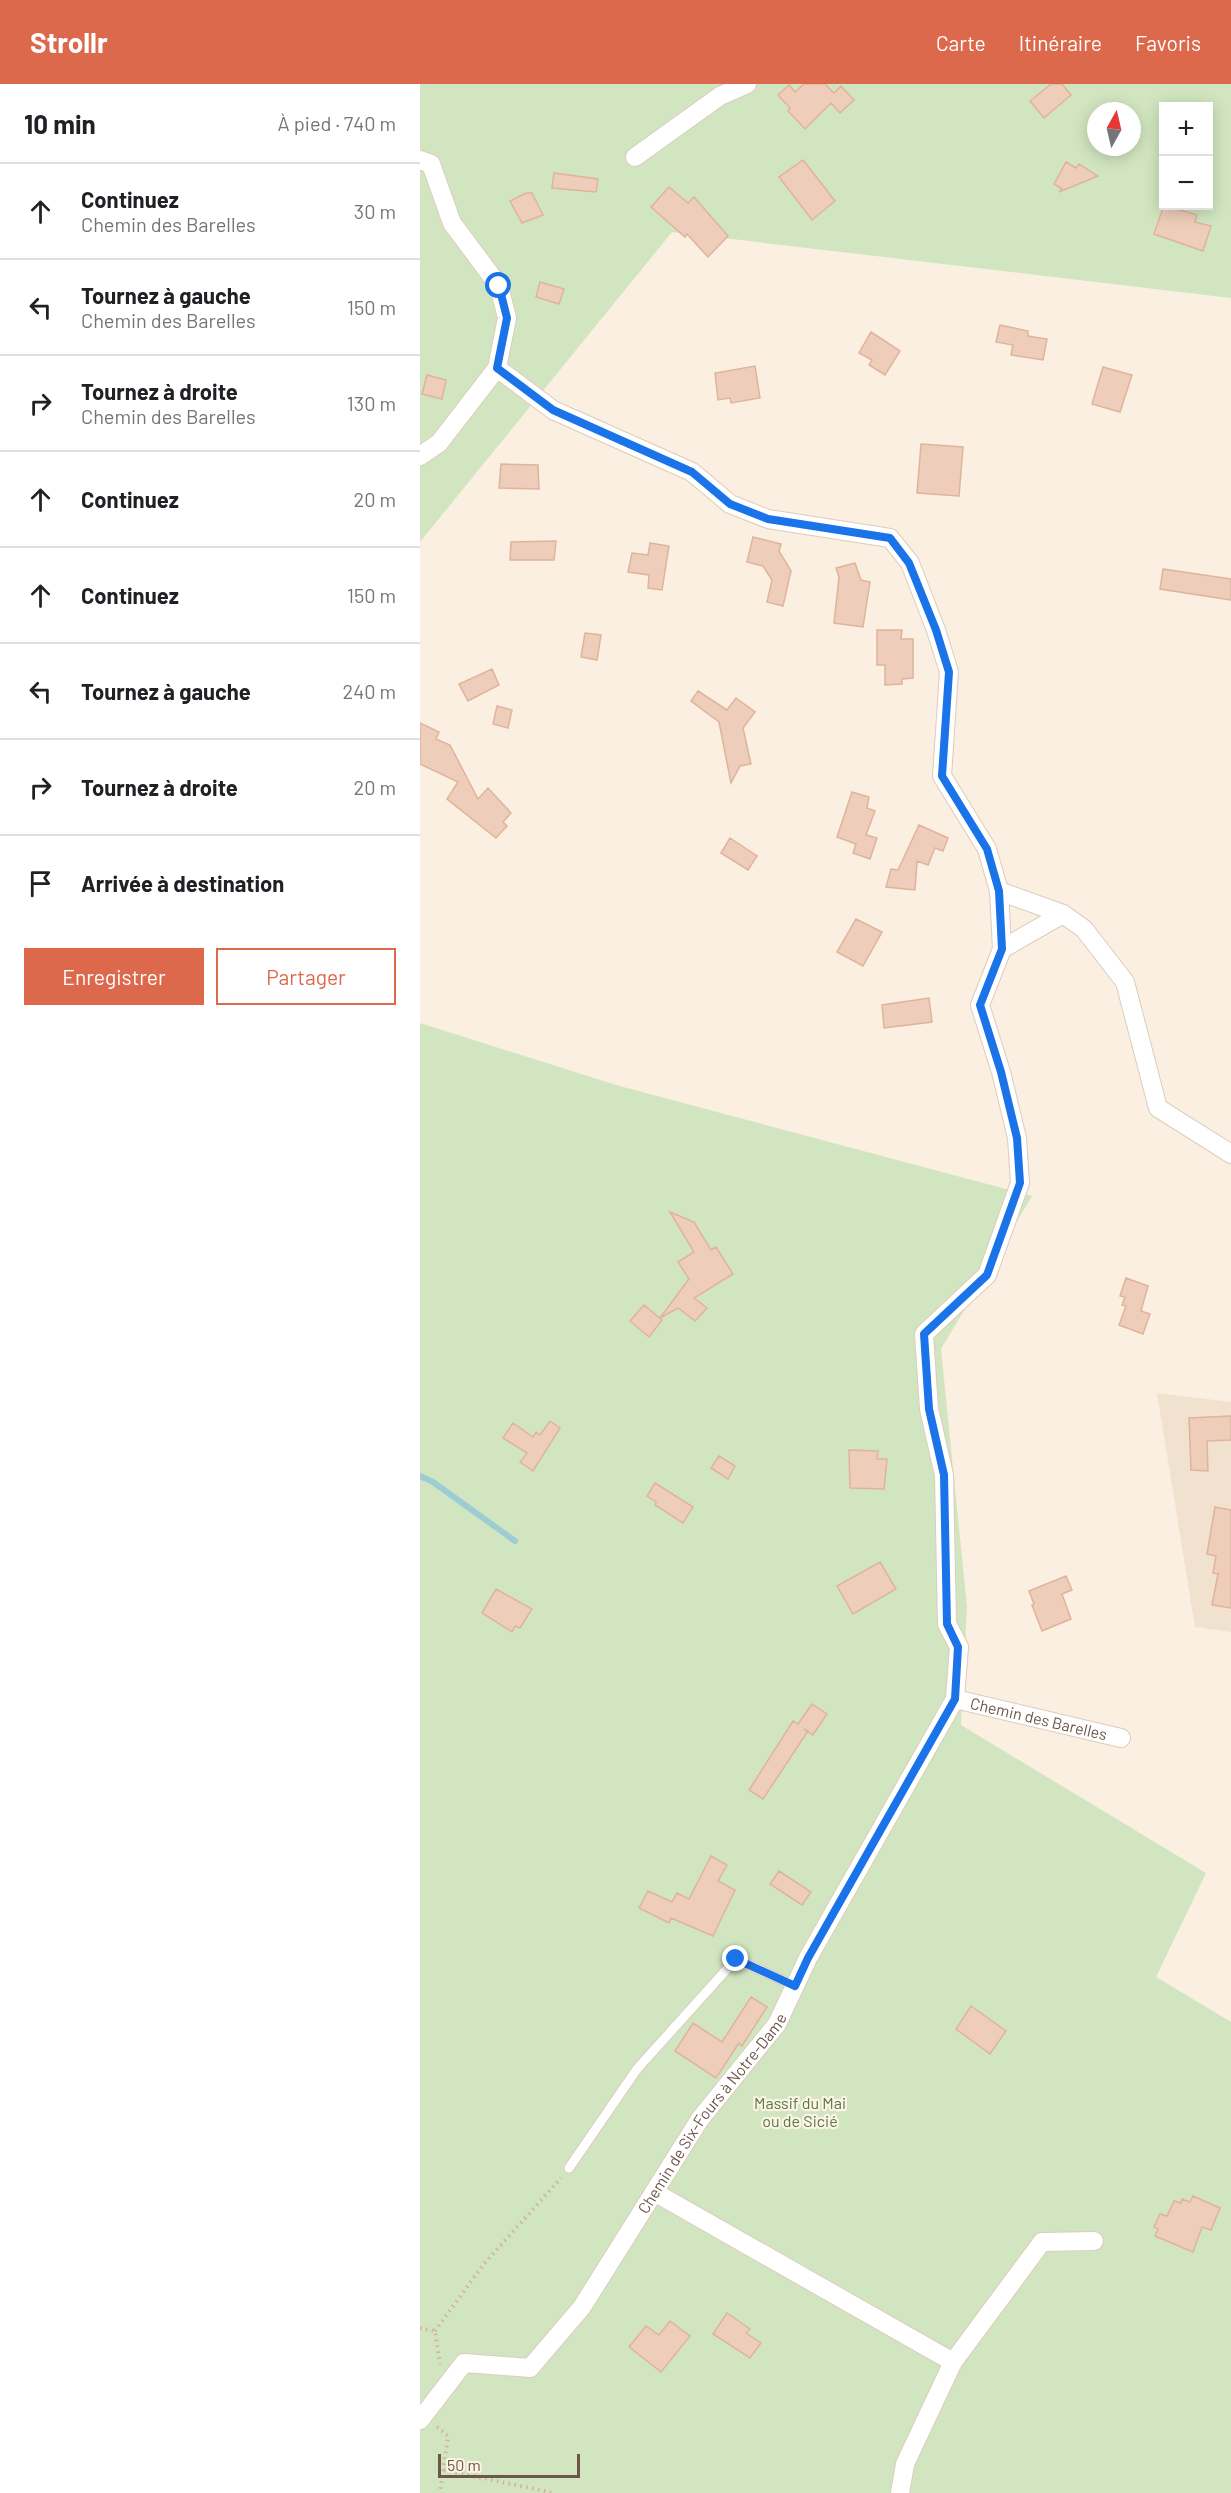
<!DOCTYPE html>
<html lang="fr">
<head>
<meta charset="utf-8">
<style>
	:root { --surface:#fff; --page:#f6f6f6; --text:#202124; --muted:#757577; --line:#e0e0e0; --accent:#dd694d }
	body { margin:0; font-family:Barlow,sans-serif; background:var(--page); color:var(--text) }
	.controls { position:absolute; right:18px; top:18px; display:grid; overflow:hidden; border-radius:0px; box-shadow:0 3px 15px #0003 }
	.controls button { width:54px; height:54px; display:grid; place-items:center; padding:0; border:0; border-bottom:2px solid var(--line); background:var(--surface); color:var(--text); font:30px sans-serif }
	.compass { position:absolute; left:667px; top:18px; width:54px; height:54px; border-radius:50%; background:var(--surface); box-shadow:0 3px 15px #0003; rotate:8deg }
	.scale { position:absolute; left:18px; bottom:15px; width:142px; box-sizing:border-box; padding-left:6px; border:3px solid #6f564a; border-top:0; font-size:16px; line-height:21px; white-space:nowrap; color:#6f564a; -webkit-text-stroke:4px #fef4e6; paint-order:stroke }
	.stop { position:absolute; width:18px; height:18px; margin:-14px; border:4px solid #1a73e8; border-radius:50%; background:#fff }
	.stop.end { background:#1a73e8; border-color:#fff; box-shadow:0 2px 6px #0008 }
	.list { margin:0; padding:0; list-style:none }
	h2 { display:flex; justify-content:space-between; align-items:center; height:78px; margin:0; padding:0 24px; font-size:26px }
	h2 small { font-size:20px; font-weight:400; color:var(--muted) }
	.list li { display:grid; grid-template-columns:39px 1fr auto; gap:18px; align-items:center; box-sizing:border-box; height:96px; padding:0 24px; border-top:2px solid var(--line) }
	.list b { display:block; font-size:22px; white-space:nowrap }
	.list p { margin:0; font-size:20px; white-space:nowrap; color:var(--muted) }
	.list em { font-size:20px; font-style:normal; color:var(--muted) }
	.actions { display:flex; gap:12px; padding:18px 24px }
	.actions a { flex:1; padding:14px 0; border:2px solid var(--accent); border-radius:0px; text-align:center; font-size:21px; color:var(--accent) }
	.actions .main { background:var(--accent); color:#fff }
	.icon { flex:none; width:33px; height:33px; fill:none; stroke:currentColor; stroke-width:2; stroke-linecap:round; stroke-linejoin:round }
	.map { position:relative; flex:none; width:811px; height:2409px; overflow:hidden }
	header { display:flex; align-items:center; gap:36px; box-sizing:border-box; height:84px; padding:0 30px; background:var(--accent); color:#fff }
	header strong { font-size:28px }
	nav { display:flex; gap:33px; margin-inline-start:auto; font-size:21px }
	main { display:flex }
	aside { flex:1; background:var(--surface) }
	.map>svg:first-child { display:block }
	.residential { fill:#f1e1cf }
	.green { fill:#d1e6c0; fill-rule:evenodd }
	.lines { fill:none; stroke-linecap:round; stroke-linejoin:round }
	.stream { stroke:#9eccd3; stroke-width:6 }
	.building { fill:#eecdba; stroke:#dfb49b; stroke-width:1.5 }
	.service-casing { stroke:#ddccbd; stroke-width:11 }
	.minor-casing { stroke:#ddccbd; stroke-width:20 }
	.path { stroke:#d2b19e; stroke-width:4; stroke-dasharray:1.5 4.5; stroke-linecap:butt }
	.service { stroke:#fff; stroke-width:9 }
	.minor { stroke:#fff; stroke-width:18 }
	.route { stroke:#1a73e8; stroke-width:8 }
	.labels { text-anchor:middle; stroke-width:4.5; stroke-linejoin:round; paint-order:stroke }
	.street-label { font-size:16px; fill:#6f564a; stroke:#fef4e6 }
	.park-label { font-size:16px; fill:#567a45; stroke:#fef4e6 }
</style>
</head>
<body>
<header>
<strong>Strollr</strong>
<nav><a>Carte</a><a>Itinéraire</a><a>Favoris</a></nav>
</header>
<main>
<aside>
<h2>10 min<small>À pied · 740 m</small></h2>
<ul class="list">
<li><svg class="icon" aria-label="ahead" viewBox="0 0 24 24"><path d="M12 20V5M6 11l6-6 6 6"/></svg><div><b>Continuez</b><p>Chemin des Barelles</p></div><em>30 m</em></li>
<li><svg class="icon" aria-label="left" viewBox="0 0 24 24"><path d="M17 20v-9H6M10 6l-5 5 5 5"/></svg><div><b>Tournez à gauche</b><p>Chemin des Barelles</p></div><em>150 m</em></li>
<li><svg class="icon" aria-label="right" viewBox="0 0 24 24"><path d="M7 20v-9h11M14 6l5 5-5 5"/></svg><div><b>Tournez à droite</b><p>Chemin des Barelles</p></div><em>130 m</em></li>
<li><svg class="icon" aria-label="ahead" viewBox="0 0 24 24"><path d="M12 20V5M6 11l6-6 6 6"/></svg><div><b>Continuez</b></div><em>20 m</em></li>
<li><svg class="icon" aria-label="ahead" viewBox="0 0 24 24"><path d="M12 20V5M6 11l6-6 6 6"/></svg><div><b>Continuez</b></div><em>150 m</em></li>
<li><svg class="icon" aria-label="left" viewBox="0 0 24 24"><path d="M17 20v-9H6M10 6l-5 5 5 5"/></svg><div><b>Tournez à gauche</b></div><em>240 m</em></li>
<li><svg class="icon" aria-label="right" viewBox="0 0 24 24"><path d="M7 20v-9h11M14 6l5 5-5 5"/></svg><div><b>Tournez à droite</b></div><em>20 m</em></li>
<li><svg class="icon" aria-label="arrive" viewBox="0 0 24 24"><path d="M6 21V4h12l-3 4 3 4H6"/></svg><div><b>Arrivée à destination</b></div></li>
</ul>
<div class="actions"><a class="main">Enregistrer</a><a>Partager</a></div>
</aside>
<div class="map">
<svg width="811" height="2409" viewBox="0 0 811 2409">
	<rect width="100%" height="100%" fill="#faefe0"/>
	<!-- residential -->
	<path class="residential" d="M737 1309 811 1318V1548L775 1543Z"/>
	<!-- green -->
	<path class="green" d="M0 0H811V214L252 148 0 458ZM744 22H788V122H744ZM676 27H712V63H676Z
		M0 939 196 1001 612 1112 521 1265 547 1523 541 1641 786 1789 736 1893 811 1938V2409H0Z"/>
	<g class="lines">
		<!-- stream -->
		<path class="stream" d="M0 1392 13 1398 95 1457"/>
	</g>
	<!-- building -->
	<path class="building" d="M384 0H405L414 9 421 2 434 16 420 29 411 19 385 45 368 27 370 24 358 11 369 1 375 8Z
		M631 0H642L651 11 624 34 610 17Z
		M383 76 415 117 392 136 359 93Z
		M646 78 656 84 659 80 678 92 639 108 642 105 634 100Z
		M134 89 178 95 176 108 132 104Z
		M249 103 268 119 274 113 308 152 288 173 267 150 265 153 231 123Z
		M106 109H112L123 131 102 139 90 117Z
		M744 121 777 131 775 138 791 142 783 167 734 150Z
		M120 198 144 205 139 220 116 213Z
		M580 241 608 247V252L627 255 623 276 591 271 593 261 576 258Z
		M451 248 480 267 465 291 449 281 452 276 439 269Z
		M335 282 340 314 311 319 310 314 298 316 295 289Z
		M683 283 712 291 700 328 672 320Z
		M7 291 26 296 22 315 2 310Z
		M501 360 543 363 539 412 497 409Z
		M81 380 118 381 119 405 79 404Z
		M333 453 361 460 359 467 371 487 363 522 347 518 352 496 343 482 327 478Z
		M136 457 134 476H90L91 458Z
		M230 459 249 462 242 506 228 504 229 491 208 488 212 469 228 471Z
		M435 479 441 496 450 498 443 543 414 539 419 493 416 484Z
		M743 485 811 495V516L740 505Z
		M457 546H482L481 555H493V594L482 595V600L465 601V581H457Z
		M165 549 181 551 177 576 161 573Z
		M72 585 79 601 48 617 39 600Z
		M278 607 307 626 316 614 335 628 323 644 331 680 320 682 311 699 299 638 271 617Z
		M77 622 92 626 88 644 73 640Z
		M0 639 19 648 16 655 30 661 58 715 68 704 91 729 83 738 87 742 76 754 27 715 38 698 0 680Z
		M432 708 449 713 447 724 455 727 446 751 457 754 450 775 433 769 436 760 417 753Z
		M499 741 528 754 523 767 515 764 508 781 497 777 495 806 466 803 471 785 478 786Z
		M310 754 337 772 328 786 301 769Z
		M436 835 462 848 443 882 417 868Z
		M509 914 512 938 464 944 462 921Z
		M250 1128 274 1138 291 1166 296 1163 313 1190 274 1214 287 1224 275 1237 258 1224 240 1234 269 1195 258 1178 274 1168Z
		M706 1194 728 1202 721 1227 730 1230 723 1250 699 1241 706 1222 702 1221 705 1213 700 1212Z
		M224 1221 242 1236 229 1253 210 1237Z
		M811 1332V1356L787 1357 788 1387 771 1386 769 1334Z
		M130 1337 140 1344 113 1387 100 1378 107 1369 83 1354 93 1339 113 1353 116 1348 120 1351Z
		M429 1366 458 1367 457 1375H467L464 1405 430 1404Z
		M299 1372 315 1382 308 1395 291 1384Z
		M235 1399 273 1423 263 1439 235 1421 236 1418 227 1412Z
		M795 1423 811 1426V1524L792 1521 798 1490 793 1489 796 1472 787 1470Z
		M460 1478 476 1505 433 1530 417 1502Z
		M646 1492 652 1506 642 1510 651 1535 622 1547 612 1521 614 1520 609 1507Z
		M76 1505 112 1525 100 1544 95 1542 92 1548 62 1529Z
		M392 1620 407 1630 393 1651 384 1645 388 1647 343 1715 329 1706 373 1637 378 1640Z
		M291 1772 307 1781 298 1797 315 1806 293 1852 251 1834 249 1839 219 1824 228 1807 252 1818 257 1809 269 1815Z
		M359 1787 391 1808 382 1821 350 1800Z
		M331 1913 347 1923 322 1962 319 1959 296 1994 255 1967 273 1939 302 1958Z
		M551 1922 586 1947 570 1970 536 1945Z
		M773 2112 800 2124 791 2146 782 2143 773 2168 735 2152 738 2145 734 2143 740 2130 747 2132 754 2117 761 2119 762 2115 770 2118Z
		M307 2229 330 2245 326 2249 341 2259 330 2274 293 2250Z
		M250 2237 270 2252 241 2288 209 2263 226 2242 239 2251Z"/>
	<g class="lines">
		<!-- service casing -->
		<g class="service-casing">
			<path id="service" d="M149 2084 217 1985 316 1875 375 1902"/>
		</g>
		<!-- minor casing -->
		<g class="minor-casing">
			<g id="minor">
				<path d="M215 73 300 12 327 0"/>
				<path d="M0 76 11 80 32 139 79 202 87 234 77 284 133 326 272 388 310 420 348 435 470 454 490 479 516 546 529 588 522 692 567 765 579 807"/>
				<path d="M0 372 19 359 77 284"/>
				<path d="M643 830 582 865 579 807 643 830 664 845 705 898 738 1024 811 1070"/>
				<path id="s1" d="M535 1615 701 1654"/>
				<path d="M234 2108 533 2278"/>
				<path id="s2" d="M0 2336 44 2279 110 2284 162 2223 280 2035 357 1940 388 1874 535 1615 539 1563 527 1540 524 1391 509 1325 504 1250 567 1191 600 1099 597 1054 581 988 560 921 582 865"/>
				<path d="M480 2409 485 2380 533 2278 622 2158 674 2157"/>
			</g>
		</g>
		<!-- path -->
		<path class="path" d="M0 2244 15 2247 20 2280
			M15 2247 63 2181 141 2094
			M17 2343 28 2352 20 2409
			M24 2386 134 2409"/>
		<!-- service -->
		<use href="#service" class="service"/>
		<!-- minor -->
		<use href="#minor" class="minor"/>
	</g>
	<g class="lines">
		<!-- route -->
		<path class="route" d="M79 202 87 234 77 284 133 326 272 388 310 420 348 435 470 454 489 479 516 546 529 588 522 692 567 765 579 807 582 865 560 921 581 988 597 1054 600 1099 567 1191 504 1250 509 1325 524 1391 527 1540 538 1563 535 1615 388 1874 375 1902 316 1875"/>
	</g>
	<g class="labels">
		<!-- street labels -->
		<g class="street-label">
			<text dy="6" stroke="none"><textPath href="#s1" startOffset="86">Chemin des Barelles</textPath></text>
			<text dy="6" stroke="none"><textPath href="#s2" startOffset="452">Chemin de Six-Fours à Notre-Dame</textPath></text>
		</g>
		<!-- park labels -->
		<g class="park-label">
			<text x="380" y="2025">Massif du Mai<tspan x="380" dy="18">ou de Sicié</tspan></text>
		</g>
	</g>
</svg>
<div class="controls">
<button>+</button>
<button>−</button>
</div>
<svg class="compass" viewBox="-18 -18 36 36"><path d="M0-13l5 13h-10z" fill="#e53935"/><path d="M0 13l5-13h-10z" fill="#757577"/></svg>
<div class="scale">50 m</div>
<div class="stop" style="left:79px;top:202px"></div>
<div class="stop end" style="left:316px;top:1875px"></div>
</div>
</main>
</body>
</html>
